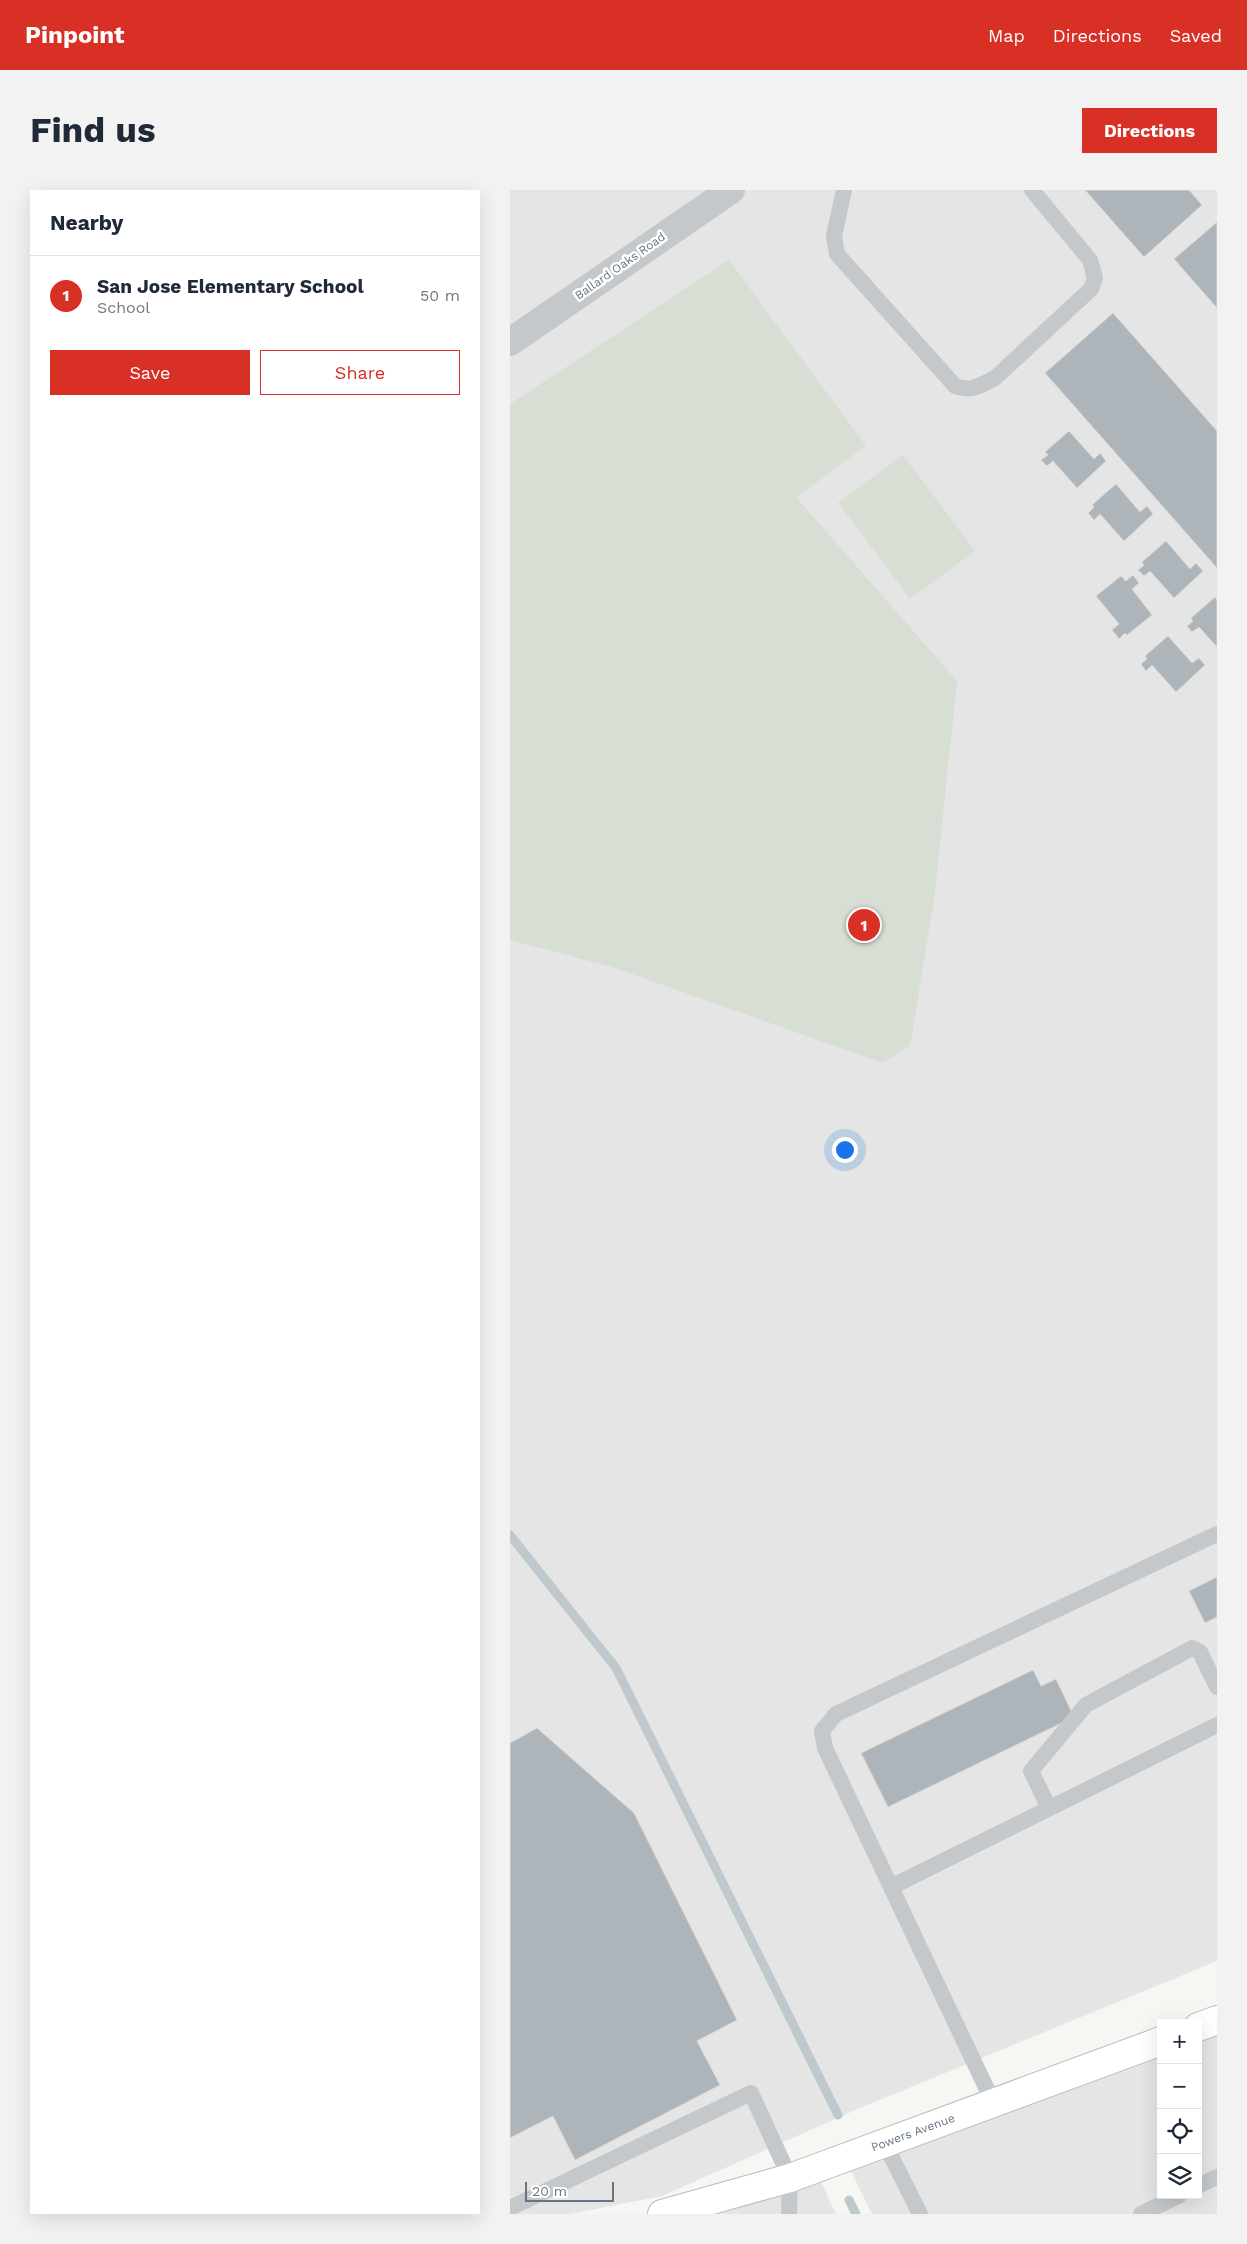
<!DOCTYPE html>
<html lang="en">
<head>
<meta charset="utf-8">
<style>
	:root { --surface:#fff; --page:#f2f2f3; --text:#1f2937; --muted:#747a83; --line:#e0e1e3; --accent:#d93025 }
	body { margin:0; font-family:"Work Sans",sans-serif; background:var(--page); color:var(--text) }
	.controls { position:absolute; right:15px; bottom:15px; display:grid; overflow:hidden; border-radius:0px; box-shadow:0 5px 20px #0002 }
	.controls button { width:45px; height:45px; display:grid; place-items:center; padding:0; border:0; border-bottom:1px solid var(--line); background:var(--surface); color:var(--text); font:25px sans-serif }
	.scale { position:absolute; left:15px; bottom:12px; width:89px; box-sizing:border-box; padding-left:5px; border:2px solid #647585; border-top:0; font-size:14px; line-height:18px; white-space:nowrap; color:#647585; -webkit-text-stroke:4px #fff; paint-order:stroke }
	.you { position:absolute; left:334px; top:959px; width:18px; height:18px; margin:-12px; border:4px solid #fff; border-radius:50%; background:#1a73e8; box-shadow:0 0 0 8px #1a73e833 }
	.badge { display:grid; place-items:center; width:32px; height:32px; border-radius:50%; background:var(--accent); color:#fff; font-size:16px; font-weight:700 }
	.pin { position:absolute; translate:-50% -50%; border:2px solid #fff; box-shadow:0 1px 5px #0006 }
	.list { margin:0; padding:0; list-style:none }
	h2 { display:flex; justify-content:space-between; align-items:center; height:65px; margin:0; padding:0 20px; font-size:21px }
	h2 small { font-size:16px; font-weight:400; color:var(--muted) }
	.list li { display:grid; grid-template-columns:32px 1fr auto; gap:15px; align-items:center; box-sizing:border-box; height:80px; padding:0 20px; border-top:1px solid var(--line) }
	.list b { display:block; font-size:19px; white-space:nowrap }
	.list p { margin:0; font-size:16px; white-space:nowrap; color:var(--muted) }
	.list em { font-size:16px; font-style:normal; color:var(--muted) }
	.actions { display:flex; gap:10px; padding:15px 20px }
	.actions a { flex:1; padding:11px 0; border:1px solid var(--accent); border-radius:0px; text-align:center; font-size:18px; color:var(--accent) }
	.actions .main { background:var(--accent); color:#fff }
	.icon { flex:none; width:28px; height:28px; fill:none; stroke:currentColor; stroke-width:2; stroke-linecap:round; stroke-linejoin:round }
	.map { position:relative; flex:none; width:707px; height:2024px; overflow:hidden; border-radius:0px }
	header { display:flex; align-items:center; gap:30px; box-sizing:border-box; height:70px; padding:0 25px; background:var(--accent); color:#fff }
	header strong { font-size:24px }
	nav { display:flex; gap:28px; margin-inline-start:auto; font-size:18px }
	.intro { display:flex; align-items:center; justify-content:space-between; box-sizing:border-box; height:120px; padding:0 30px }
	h1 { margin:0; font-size:35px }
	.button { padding:12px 22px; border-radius:0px; background:var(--accent); color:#fff; font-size:18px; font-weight:700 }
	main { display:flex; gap:30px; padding:0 30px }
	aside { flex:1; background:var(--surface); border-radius:0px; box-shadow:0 5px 20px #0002 }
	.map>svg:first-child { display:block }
	.built { fill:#e4e5e4 }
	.green { fill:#d7ded4 }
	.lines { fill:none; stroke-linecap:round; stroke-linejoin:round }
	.stream { stroke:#bec8cd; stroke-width:9 }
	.building { fill:#adb4ba; stroke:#d8d8d5 }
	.secondary-casing { stroke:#b6bbc0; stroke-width:30 }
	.lane { stroke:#c4c8cb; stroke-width:16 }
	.street { stroke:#c4c8cb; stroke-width:28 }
	.secondary { stroke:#fff; stroke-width:28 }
	.labels { text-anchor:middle; stroke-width:5; stroke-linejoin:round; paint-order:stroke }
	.street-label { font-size:12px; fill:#647585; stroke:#fff }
</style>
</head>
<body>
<header>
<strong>Pinpoint</strong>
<nav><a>Map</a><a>Directions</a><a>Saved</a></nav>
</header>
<div class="intro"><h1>Find us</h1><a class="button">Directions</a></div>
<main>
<aside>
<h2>Nearby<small></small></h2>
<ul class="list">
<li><span class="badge">1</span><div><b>San Jose Elementary School</b><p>School</p></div><em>50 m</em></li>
</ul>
<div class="actions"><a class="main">Save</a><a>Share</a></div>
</aside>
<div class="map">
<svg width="707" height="2024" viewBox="0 0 707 2024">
	<rect width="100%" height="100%" fill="#f6f6f3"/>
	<!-- built -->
	<path class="built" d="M0 0H707V1771L350 1918 152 2006 60 2024H0Z
		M707 1844V2024H362L341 1981 651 1865V2005H688V1851Z
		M311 1992 326 2024H210L292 1999Z"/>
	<!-- green -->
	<path class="green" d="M219 70 356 256 286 307 447 491 424 710 400 856 373 873 102 777 0 750V214Z
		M393 265 465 361 400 409 328 313Z"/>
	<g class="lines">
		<!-- stream -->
		<path class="stream" d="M0 1345 106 1478 328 1925
			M339 2010 346 2024"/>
	</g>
	<!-- building -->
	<path class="building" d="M575 0H679L692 15 634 67Z
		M707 32V118L664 69Z
		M603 123 707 241V378L535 183Z
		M559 241 584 269 590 263 596 271 567 298 543 271 537 276 531 270 538 265 535 262Z
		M606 294 630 322 637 316 643 324 614 351 590 324 584 330 578 323 584 317 582 315Z
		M656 351 680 379 686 373 693 381 664 408 640 381 634 386 628 380 634 375 632 372Z
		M623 385 629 393 622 399 642 425 617 445 615 443 609 449 602 440 609 434 586 406 611 386 616 391Z
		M705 407 707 410V457L689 437 682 442 677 436 683 431 681 428Z
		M658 446 682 473 689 468 695 475 666 502 642 475 636 481 631 474 637 469 635 466Z
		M707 1387V1427L695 1433 679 1401Z
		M523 1480 531 1496 546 1489 564 1527 378 1617 351 1563Z
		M27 1538 124 1623 227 1830 187 1851 210 1895 65 1970 43 1926 0 1948V1553Z"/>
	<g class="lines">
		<!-- secondary casing -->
		<g class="secondary-casing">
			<g id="secondary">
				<path d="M688 1837 707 1830"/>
				<path id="s1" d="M152 2024 280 1988 651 1851"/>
			</g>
		</g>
		<!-- lane -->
		<path class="lane" d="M334 0 324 46 327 64 445 196C462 202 469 196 485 188L581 99 585 88 580 70 522 0
			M539 1618 521 1581 576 1515 682 1458 690 1462 707 1497
			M381 1697 707 1535
			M483 1912 315 1558 312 1541 326 1524 707 1344
			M374 1952 410 2024
			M688 1996 707 1987
			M0 2018 241 1903 280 1988 279 2024
			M631 2024 670 2005"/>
		<!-- street -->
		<path class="street" d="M0 152 221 0"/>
		<!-- secondary -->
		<use href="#secondary" class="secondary"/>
	</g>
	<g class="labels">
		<!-- street labels -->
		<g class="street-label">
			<text transform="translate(110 76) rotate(-35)" y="4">Ballard Oaks Road</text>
			<text dy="4" stroke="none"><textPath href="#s1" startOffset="264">Powers Avenue</textPath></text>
		</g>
	</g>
</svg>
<div class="controls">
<button>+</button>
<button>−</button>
<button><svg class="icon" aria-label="locate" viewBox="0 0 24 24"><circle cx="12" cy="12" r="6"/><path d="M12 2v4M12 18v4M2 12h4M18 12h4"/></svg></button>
<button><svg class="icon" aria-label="layers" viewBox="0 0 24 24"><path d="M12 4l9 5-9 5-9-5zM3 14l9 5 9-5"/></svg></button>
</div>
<div class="scale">20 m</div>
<div class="you"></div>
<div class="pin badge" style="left:354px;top:735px">1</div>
</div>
</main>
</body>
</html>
